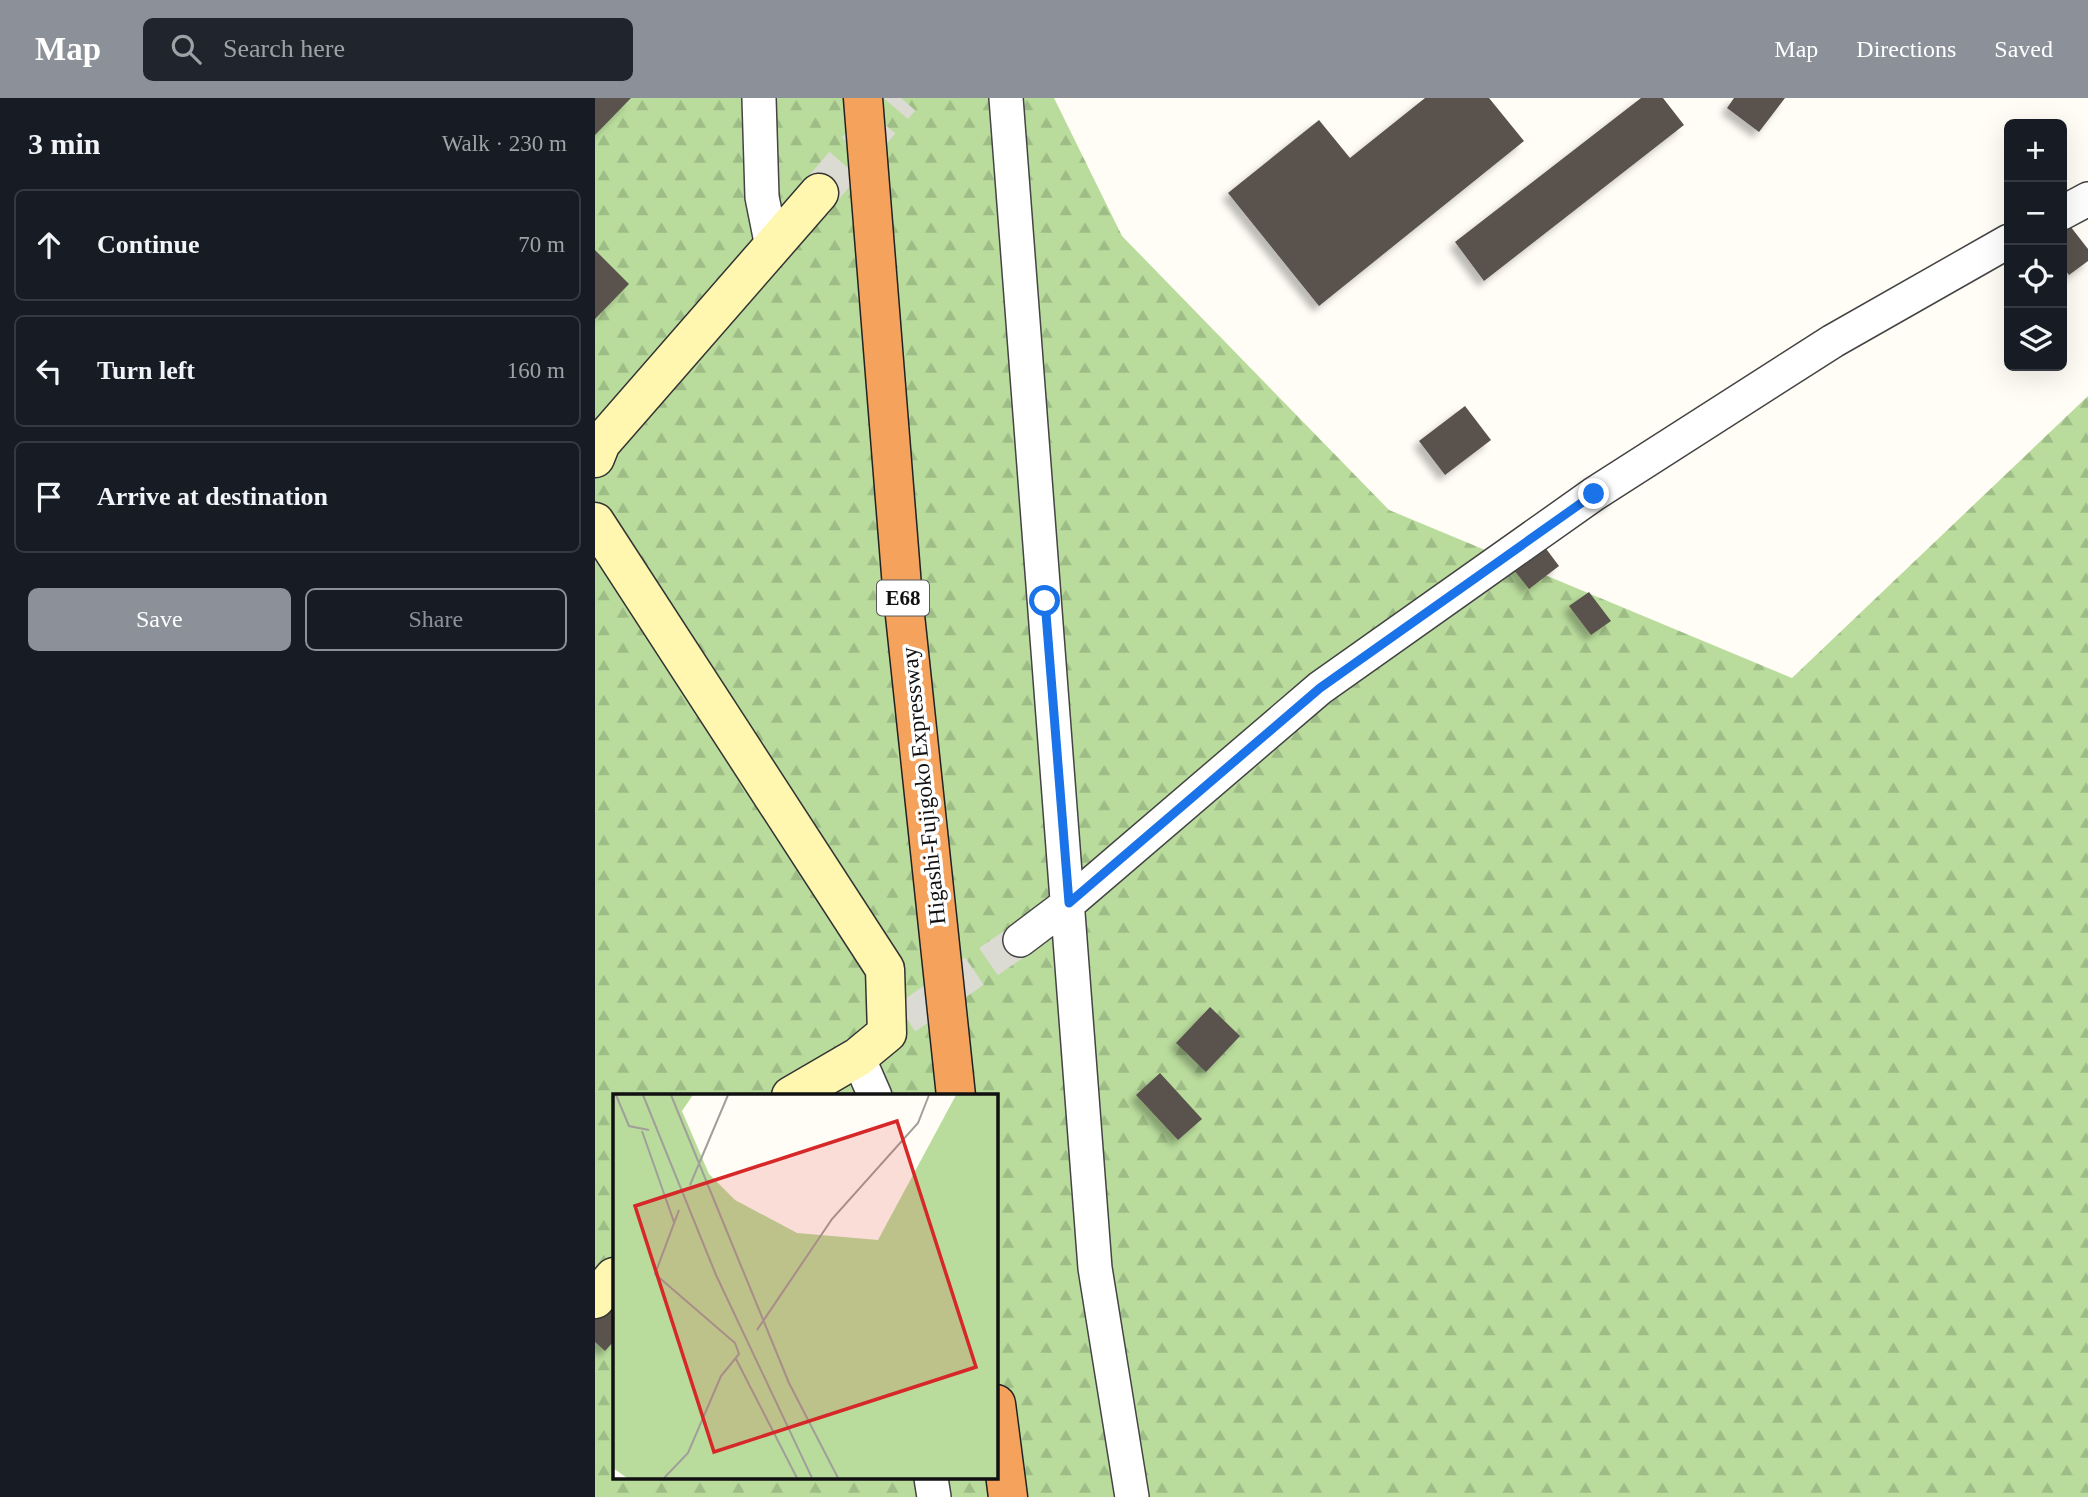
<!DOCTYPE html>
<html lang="en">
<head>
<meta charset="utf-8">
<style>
	:root { --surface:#171b24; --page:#20242c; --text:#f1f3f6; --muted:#9ea1a6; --line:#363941; --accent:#8c9099 }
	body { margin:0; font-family:"Times New Roman",serif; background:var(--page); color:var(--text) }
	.controls { position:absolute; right:21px; top:21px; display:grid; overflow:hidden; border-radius:10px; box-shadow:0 7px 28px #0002 }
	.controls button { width:63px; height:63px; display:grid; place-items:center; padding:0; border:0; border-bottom:2px solid var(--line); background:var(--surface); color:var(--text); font:35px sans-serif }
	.stop { position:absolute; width:21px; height:21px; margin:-16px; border:5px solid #1a73e8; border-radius:50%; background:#fff }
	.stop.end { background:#1a73e8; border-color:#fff; box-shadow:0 2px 7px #0008 }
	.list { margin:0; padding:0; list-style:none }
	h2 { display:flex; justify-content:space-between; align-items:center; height:91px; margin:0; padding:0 28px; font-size:30px }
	h2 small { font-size:23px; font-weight:400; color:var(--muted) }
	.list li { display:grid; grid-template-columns:46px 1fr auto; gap:21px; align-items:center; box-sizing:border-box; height:112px; margin:0 14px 14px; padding:0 14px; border:2px solid var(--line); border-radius:10px }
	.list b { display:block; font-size:26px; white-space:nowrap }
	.list em { font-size:23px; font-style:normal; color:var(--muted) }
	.actions { display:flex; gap:14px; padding:21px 28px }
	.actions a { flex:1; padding:16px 0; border:2px solid var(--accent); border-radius:10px; text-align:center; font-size:24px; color:var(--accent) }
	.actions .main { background:var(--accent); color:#fff }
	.icon { flex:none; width:38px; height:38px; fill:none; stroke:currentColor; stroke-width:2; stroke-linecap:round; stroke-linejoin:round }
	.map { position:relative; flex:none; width:1493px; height:1399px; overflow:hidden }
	header { display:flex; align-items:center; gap:42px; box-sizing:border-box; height:98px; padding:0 35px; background:var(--accent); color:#fff }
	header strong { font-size:33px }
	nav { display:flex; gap:38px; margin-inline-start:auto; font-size:24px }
	.search { width:490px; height:63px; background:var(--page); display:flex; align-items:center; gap:18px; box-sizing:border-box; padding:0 24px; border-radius:10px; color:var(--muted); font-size:26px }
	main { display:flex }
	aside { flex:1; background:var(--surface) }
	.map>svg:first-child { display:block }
	.forest { fill:url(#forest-firs); fill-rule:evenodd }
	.building { fill:#5a524d; filter:url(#shadow) }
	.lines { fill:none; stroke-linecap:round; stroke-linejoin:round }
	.street-tunnel { stroke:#dbdad3; stroke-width:33; stroke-dasharray:33 17; stroke-linecap:butt }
	.secondary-tunnel { stroke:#dbdad3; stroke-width:38; stroke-dasharray:38 19; stroke-linecap:butt }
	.street-casing { stroke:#444; stroke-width:36 }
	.secondary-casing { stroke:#333; stroke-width:41 }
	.highway-casing { stroke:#222; stroke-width:41 }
	.street { stroke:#fff; stroke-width:33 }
	.secondary { stroke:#fff6b0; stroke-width:38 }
	.highway { stroke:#f5a25d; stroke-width:38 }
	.route { stroke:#1a73e8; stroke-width:9 }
	.labels { text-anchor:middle; stroke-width:7; stroke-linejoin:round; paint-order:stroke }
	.shield { fill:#fff; stroke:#585858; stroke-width:2 }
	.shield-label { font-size:21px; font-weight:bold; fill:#111 }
	.street-label { font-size:23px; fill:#111; stroke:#fff }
	.inset-road { fill:none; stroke:#a09f9a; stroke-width:2 }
	.view { fill:#d62828; fill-opacity:0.15; stroke:#d62828; stroke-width:3.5 }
	.inset-edge { fill:none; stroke:#111; stroke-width:3.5 }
</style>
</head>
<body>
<header>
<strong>Map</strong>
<div class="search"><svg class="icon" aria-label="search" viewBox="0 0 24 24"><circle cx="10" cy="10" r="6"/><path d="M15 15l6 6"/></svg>Search here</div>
<nav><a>Map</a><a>Directions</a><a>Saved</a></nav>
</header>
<main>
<aside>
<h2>3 min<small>Walk · 230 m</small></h2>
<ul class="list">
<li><svg class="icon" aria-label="ahead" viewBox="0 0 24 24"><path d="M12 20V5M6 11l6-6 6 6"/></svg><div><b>Continue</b></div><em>70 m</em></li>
<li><svg class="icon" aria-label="left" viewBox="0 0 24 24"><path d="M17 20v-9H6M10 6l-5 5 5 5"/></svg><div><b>Turn left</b></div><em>160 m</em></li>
<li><svg class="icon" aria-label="arrive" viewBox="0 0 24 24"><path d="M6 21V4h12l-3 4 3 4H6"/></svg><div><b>Arrive at destination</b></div></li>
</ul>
<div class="actions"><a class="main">Save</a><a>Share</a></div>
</aside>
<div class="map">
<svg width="1493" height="1399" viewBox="0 0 1493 1399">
	<defs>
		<pattern id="forest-firs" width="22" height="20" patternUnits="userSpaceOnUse" patternTransform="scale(1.75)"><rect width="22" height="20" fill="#b9dc9c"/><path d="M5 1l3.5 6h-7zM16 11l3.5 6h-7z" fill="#9ebc85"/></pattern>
		<filter id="shadow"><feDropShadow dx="-6" dy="6" stdDeviation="3.5" flood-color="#0004"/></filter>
	</defs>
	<rect width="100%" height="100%" fill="#fffdf5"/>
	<!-- forest -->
	<path class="forest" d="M0 0H459L527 138 794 412 1197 580 1493 298V1399H0ZM19 998H401V1380H19Z"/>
	<!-- building -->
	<path class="building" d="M0 0H36L0 37Z
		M830 0H894L929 43 724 208 633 95 724 22 755 60Z
		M1046 0H1068L1089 27 889 183 860 144Z
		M1139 0H1190L1164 34 1132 10Z
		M1472 124 1493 151V163L1474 177 1467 168V128Z
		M0 152 34 186 0 221Z
		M870 308 896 342 850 377 824 343Z
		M946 444 964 468 934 491 915 467Z
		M994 494 1016 523 996 537 974 508Z
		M615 909 645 938 611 974 581 945Z
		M565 975 607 1021 583 1042 541 997Z
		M19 1196V1243L10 1253 0 1244V1216Z"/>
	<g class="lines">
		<!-- street-tunnel -->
		<path class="street-tunnel" d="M311 920 425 842"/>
		<!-- secondary-tunnel -->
		<path class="secondary-tunnel" d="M224 95 306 0"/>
		<!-- street casing -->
		<g class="street-casing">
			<path id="street" d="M164 0 167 99 177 149
				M411 0 500 1170 537 1399
				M1467 115 1493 101
				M425 842 474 805 725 590 999 396 1238 243 1414 143
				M263 959 280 998
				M336 1380 339 1399"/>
		</g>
		<!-- secondary casing -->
		<g class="secondary-casing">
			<path id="secondary" d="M0 360 6 345 224 95
				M0 424 290 871 292 935 263 959 196 998
				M0 1201 19 1179"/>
		</g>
		<!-- highway casing -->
		<g class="highway-casing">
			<path id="highway" d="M268 0 307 489 361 998
				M401 1306 413 1399"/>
		</g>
		<!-- street -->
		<use href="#street" class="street"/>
		<!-- secondary -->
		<use href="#secondary" class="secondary"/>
		<!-- highway -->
		<use href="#highway" class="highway"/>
	</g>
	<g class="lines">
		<!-- route -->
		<path class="route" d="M450 503 474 805 725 590 999 396"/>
	</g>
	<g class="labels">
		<!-- shield labels -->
		<rect class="shield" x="282" y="482.5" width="52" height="35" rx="5"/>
		<g class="shield-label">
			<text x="308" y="507">E68</text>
		</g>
		<!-- street labels -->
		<g class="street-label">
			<text transform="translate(328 688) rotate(-96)" y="8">Higashi-Fujigoko Expressway</text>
		</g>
	</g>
	<!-- overview -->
	<g transform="translate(18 996)">
		<rect width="385" height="385" fill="#fffdf5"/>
		<path d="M0 1H80L69 17 96 80 122 106 184 139 265 146 343 1H385V384H14L0 374Z" fill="#b9dc9c"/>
		<path class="inset-road" d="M3 1 16 32 36 36M30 1 103 181 199 384M58 1 176 289 225 384M29 37 61 128M77 91 115 1M144 236 219 125 305 29 316 1M123 265 184 384M51 384 75 359 108 282 126 260 122 249 42 180 66 116"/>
		<path class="view" d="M284 27 363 273 101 358 22 112Z"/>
		<rect width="385" height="385" class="inset-edge"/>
	</g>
</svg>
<div class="controls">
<button>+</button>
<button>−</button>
<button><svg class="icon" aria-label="locate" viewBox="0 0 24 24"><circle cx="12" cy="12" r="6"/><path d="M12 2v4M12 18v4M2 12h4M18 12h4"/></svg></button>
<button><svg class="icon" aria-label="layers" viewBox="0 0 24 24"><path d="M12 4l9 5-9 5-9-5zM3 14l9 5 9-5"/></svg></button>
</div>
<div class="stop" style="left:450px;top:503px"></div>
<div class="stop end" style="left:999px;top:396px"></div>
</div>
</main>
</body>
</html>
